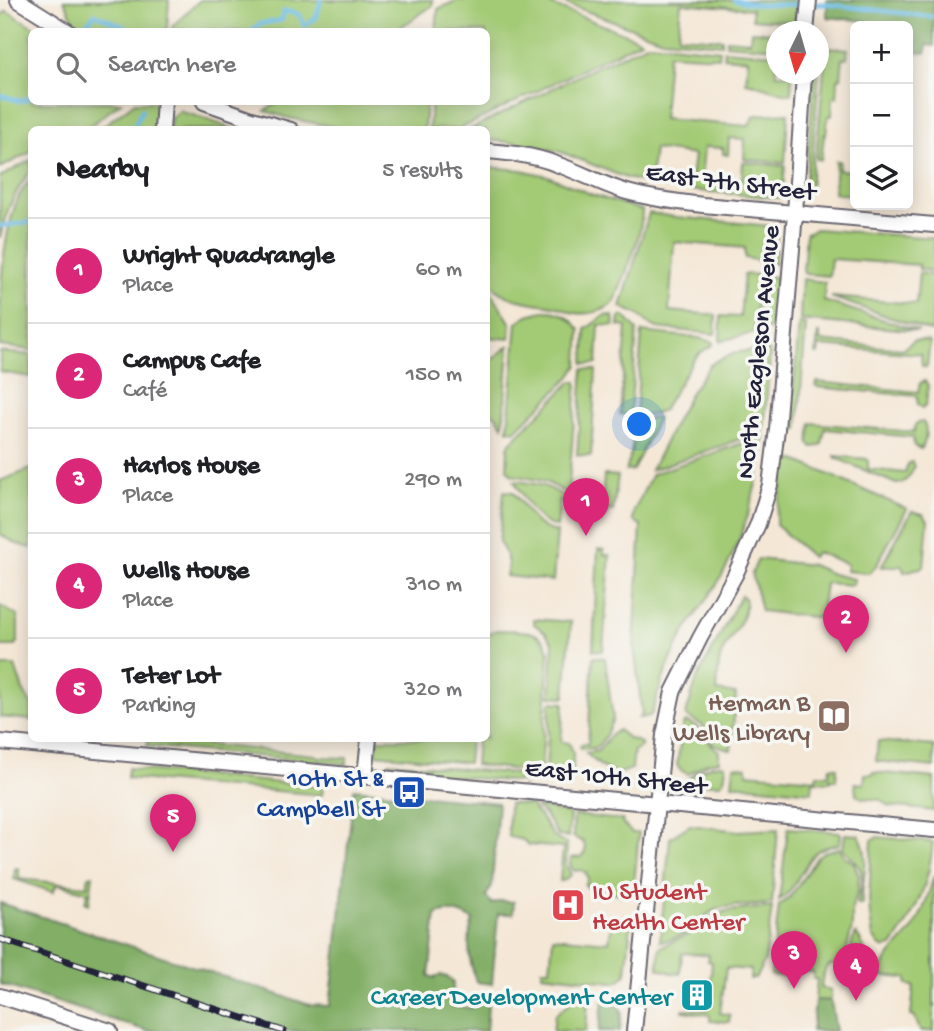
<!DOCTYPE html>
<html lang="en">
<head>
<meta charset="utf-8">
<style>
	:root { --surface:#fff; --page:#f2f2f2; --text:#202124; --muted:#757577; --line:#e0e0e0; --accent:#db2777 }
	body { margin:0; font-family:"Gochi Hand",sans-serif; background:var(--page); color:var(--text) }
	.controls { position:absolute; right:21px; top:21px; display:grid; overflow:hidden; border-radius:10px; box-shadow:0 4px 18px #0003 }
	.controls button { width:63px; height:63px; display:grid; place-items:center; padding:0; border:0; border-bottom:2px solid var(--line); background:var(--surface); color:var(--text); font:35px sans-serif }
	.compass { position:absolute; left:766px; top:21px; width:63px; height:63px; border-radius:50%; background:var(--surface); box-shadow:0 4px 18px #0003; rotate:185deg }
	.you { position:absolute; left:640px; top:425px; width:24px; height:24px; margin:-18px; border:5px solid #fff; border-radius:50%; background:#1a73e8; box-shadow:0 0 0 10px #1a73e833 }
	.badge { display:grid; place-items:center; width:46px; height:46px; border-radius:50%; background:var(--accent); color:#fff; font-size:23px; font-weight:700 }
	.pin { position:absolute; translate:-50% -58px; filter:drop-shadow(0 2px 4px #0008) }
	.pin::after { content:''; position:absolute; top:37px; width:24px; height:21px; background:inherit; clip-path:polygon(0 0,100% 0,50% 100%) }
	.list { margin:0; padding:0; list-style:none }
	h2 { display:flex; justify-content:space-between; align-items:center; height:91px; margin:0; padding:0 28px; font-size:30px }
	h2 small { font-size:23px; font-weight:400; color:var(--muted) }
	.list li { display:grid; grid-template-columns:46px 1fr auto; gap:21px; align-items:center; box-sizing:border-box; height:105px; padding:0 28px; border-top:2px solid var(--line) }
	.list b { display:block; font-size:26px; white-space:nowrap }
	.list p { margin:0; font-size:23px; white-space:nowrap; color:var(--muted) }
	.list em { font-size:23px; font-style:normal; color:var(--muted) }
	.icon { flex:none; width:38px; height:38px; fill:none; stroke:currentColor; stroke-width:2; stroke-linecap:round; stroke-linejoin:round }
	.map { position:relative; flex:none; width:934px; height:1031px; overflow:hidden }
	.search { position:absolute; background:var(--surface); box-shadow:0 4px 18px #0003; left:28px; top:28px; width:462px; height:77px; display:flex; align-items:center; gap:18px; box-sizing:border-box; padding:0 24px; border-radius:10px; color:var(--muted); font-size:26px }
	.panel { position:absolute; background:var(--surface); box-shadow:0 4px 18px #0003; left:28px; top:126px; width:462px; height:616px; border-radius:10px }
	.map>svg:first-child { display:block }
	.green { fill:#a3ca75; stroke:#627658; stroke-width:2 }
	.forest { fill:#82ae66; stroke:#526850; stroke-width:2 }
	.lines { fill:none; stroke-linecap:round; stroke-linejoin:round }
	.stream { stroke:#70bfea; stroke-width:4.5 }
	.minor-casing { stroke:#6c6771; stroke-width:18 }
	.minor { stroke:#fff; stroke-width:14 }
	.rail-casing { stroke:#22223b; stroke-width:7 }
	.rail { stroke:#f6f6f2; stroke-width:4.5; stroke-dasharray:13; stroke-linecap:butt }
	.labels { text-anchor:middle; stroke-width:7; stroke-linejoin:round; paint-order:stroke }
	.street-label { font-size:26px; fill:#22223b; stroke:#f6f6f2 }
	.education-label { font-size:26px; fill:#785e54; stroke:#f6f6f2; text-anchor:end }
	.transit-label { font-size:26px; fill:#164399; stroke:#f6f6f2; text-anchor:end }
	.health-label { font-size:26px; fill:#be3a42; stroke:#f6f6f2; text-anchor:start }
	.culture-label { font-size:26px; fill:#0d838f; stroke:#f6f6f2; text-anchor:end }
</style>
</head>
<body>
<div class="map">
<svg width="934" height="1031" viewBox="0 0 934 1031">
	<rect width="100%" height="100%" fill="#f6f6f2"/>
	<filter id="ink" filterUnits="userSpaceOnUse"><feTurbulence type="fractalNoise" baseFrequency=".0143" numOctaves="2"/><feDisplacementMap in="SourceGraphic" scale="14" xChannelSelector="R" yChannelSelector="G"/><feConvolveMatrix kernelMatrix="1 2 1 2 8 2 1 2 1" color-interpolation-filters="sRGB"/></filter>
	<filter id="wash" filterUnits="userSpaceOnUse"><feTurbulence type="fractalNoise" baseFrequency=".00686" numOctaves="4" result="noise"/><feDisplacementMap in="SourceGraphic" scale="28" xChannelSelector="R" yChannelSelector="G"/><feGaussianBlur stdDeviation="1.57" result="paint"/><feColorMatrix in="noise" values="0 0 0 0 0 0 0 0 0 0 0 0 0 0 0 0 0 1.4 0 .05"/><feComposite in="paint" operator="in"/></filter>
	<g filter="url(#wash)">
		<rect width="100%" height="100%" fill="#f4e7d6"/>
		<!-- green -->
		<path class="green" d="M64 0H169L167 31H91L74 21Z
			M200 0H433L432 6 395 31H172V27Z
			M458 0H539L639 39 641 41 459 129H429L431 102H486V32L436 31 438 9Z
			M556 0H797L795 22 752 19V9L681 3 678 36 722 39V44L662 39Z
			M7 11 40 31 32 32V102H121L86 129 32 130 31 152 0 168V16Z
			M751 31 776 33V48L726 44 727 39 750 41Z
			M649 43 720 50 719 57 668 54 663 119 748 126 754 117 757 115 788 113 785 163 744 159 745 139 729 138 728 155 723 154V148L704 147 701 179 720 181 721 177 742 179 743 162 785 166 782 197 778 198 678 189V184L690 185 694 155 654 149 650 179 667 182 666 187 626 178 561 152 519 143 487 140 486 130 471 129 594 68Z
			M826 47 848 49 847 58H843L841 78 838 79 837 97H833L832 116H828L826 134 824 135 821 160 816 159Z
			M724 50 776 54V74H792L791 94C775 93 762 85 746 82L748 59 724 57Z
			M819 57H820L810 191H805L814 74H818Z
			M135 102H153L157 106 155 129 98 130Z
			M279 102H426L424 129H345L289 118 265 111Z
			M181 110 184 113 190 114 234 129 169 130 171 118Z
			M31 160V171C15 190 5 213 0 238V177Z
			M836 161H840L839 170 855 171V190L850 195 834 193Z
			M487 167 521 170 548 176 593 195 642 210C643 235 624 276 615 301 605 312 589 315 575 313 568 312 562 307 554 306 537 303 517 302 501 293 495 290 491 283 487 278Z
			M31 178 32 350H31L0 346C0 297 0 241 19 196 22 190 27 184 31 178Z
			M649 213 676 217 771 226 777 229 775 264 745 258V248L674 242 669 311 716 315 715 334 657 328 651 325 637 314 621 307Z
			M816 229 934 238V271L919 269V265L831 259 829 276 805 274 803 271 806 233Z
			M919 273 934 275 933 332 831 297 916 304Z
			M744 274 758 275 754 333 720 341 721 316 740 317Z
			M762 276 776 277 773 326 767 330 757 333Z
			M802 279 825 282 824 301 919 331 800 320Z
			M486 292H491L511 324 510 339 487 337Z
			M543 311C560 310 570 317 580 330L578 365 571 376 515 431 508 430 517 322 528 315Z
			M605 315 613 316 614 326 599 325 597 364H584L586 329Z
			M624 316 637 330 630 415 620 414 627 327 619 326 620 317Z
			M799 323 806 324 798 430 790 434Z
			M642 332 699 338 713 342V345L700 353 692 362 663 410 654 414 639 417 636 414Z
			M818 333H820V341L903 349 914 340 928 341 930 343 927 365 926 367 922 366 921 354 819 346 818 354H816Z
			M509 346 503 426 497 417 487 408V363Z
			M762 350 769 351 770 355 764 431 651 470 689 395 710 365 716 361 738 352Z
			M0 352 31 355V377L0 372Z
			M583 369 596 370 591 456 577 455Z
			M572 381 577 382 568 495C546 478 536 480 512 475L507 469 508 448 510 443Z
			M817 382 918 392 920 383 925 381 928 385 926 405 923 408 918 405 917 396 816 387Z
			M657 417 658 418 633 470 626 471 632 449 635 421Z
			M923 422C928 429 926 442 921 449L914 446 913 437 825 429 822 444 820 446 812 447 809 443 811 423 914 432 915 425 917 423Z
			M764 436C758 486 745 536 720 579 709 598 695 614 684 633 670 658 660 685 652 713L650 716 639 718 642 715 634 645 641 525 633 521 634 511 652 474Z
			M835 456 867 459 868 461V469L905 473 908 463 912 462 914 467C911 475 905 484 896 484L836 458Z
			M790 459 798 461 907 509 876 566 869 573 846 571 847 564 816 552 812 557 776 525V517L786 462Z
			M31 469H32L31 548 17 544 0 534V481Z
			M604 475 618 476 613 511 607 510 606 516 601 515Z
			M514 481C535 483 553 485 569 502L560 501 557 527C536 524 524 497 514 481Z
			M504 491 513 492C528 509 532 528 557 532L553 581 506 576 508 564 506 554 499 542Z
			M912 511 923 514 928 520 924 567 904 572 902 566 881 567Z
			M598 549 604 550V555H610L603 651 593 650Z
			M758 559 812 565 832 574 854 579 853 585 825 583 821 618 761 611 752 573Z
			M741 595 745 598C749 619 730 635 722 653 717 665 718 679 717 691L736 694 731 750 713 744 702 725 686 716 687 711 697 679Z
			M0 606 18 616V642L16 643V646H0Z
			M534 619 571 622 565 697 550 696 553 643 546 633 534 624Z
			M497 630C517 631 544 627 549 652L541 772 475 765 477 739 486 738 487 634Z
			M593 657 605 658 613 719 606 735 599 745 594 748 580 749 581 744H588Z
			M15 666 23 690 31 704V720L0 717V666Z
			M550 702 564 703 561 742 569 743 573 752V773L546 770Z
			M686 722C702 725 705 743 719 751V761L707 763 688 774 680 770 677 765 683 724Z
			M618 730 628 738 641 743V747H638V750H634L632 768C613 781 599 765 586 753L598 751 611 735Z
			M148 739 315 755 320 757 347 758V764L147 746Z
			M378 739H470L468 763 376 754Z
			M878 741 934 746V767L876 761Z
			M389 762 539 776 538 783H532L389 771Z
			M721 764 725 765C726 772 725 779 721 784L692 783 689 780V778C698 770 709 765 721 764Z
			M734 766 747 767V773L816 779 817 774 829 775 830 767H837L836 780 830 779V782L813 781 812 792 732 784Z
			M128 768 323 787 322 795 127 778Z
			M874 772 934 778V811L889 806 881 800 862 798 856 794 855 783 864 784 865 774H873Z
			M509 803 531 805C533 812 538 813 542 819 550 830 552 840 567 843L566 865 571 875 563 881H560L563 848 529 845 523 840 509 837 508 833Z
			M536 806 570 814 568 837 558 836 545 815 537 809Z
			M574 815 623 820 622 823 632 833H639L633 894 607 892 606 888H600L599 892 592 891 585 885 588 880 586 873 581 870 574 871 570 865 571 858 582 857C586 853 586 847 583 842L573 837Z
			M690 825 738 831 778 829 772 903C754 908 734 903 717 909 707 913 702 919 695 926 687 933 671 941 660 941L670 838Z
			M788 828 839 832 841 834 840 844 826 847 817 851 812 856 789 892 779 900Z
			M845 834 859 835C872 857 861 880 862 904H858L857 902C862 889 866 874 856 862 852 857 847 854 843 849Z
			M877 837 933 842C929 885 916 912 892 946L885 948 879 945 873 937 870 916 869 901 872 840Z
			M840 848 844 856 854 863 859 876 858 891 852 907V928L844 960 836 965H829L826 968 824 974H823L821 988 831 990V1001L815 1000 817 979H813V972H807V965L797 964 796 970H792L791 977 771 975 779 905 790 897 818 856 824 852Z
			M17 868 19 869V879L87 886 89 876 93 875 89 904 85 902 88 892 57 884 53 892 14 879 15 869Z
			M934 875V1031H920L915 1017 911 1016V1015L914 986 907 985V978L880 976C884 956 903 943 914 927 924 911 929 893 934 875Z
			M772 907 765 960 755 979H750L751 970 726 968 720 1013 730 1015 729 1022 710 1021V1015L683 1011V1009L708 1010 712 962 708 961 709 955 682 953 680 974 672 973 658 968 660 947 692 933 709 918 726 911Z
			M617 918 629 919 628 922H631L626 974 619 981 613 982 542 974V969H550L553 937 609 942 612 919Z
			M856 934C865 944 869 964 867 978L850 976C851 961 847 949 856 934Z
			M578 996 583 997 588 1001 586 1031H553L555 1015Z"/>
		<!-- forest -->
		<path class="forest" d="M827 0H934V46L927 45 926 53 908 51V26H866V21L827 17Z
			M354 789 498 803 492 886 486 896 492 904 500 901 514 902 513 914H498L492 984 476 982C469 962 466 941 473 920 462 913 449 908 436 915L429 976 435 978 441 975 447 977 453 982 452 1006 472 1008 474 1000 476 996 489 995 486 1031H148L0 984V903L310 1005 330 1006Z
			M815 1000 831 1001 836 1031H812Z
			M603 1002 617 1005 622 1011 620 1031H599Z"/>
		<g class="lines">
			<!-- stream -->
			<path class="stream" d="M734 0 760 5 825 4 934 17
				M84 26 95 14 136 32
				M251 32 259 24 282 20 284 11 299 14 304 26 316 18 321 0
				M0 95 20 101 32 97
				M135 130 136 122 142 110
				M0 226 32 222"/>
		</g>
	</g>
	<g filter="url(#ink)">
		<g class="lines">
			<!-- minor casing -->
			<g class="minor-casing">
				<path id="minor" d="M18 0 69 32
					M806 32 809 0
					M204 102 252 119 291 130
					M162 130 164 102
					M486 151C511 153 533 155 556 164 580 172 603 185 627 192 652 199 677 202 703 205L934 225
					M0 742 934 830
					M365 776 369 738
					M0 996 110 1031
					M634 1031 664 735 673 692 700 638 735 575 758 524 770 485 777 429 795 213 804 74"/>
			</g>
			<!-- minor -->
			<use href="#minor" class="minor"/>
			<!-- rail casing -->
			<g class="rail-casing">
				<path id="rail" d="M0 939 283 1031"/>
			</g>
			<!-- rail -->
			<use href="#rail" class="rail"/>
		</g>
	</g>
	<!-- icons -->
	<defs>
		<g id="library-square" transform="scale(1.75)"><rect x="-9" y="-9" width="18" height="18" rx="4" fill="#8d6e63" stroke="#f6f6f2"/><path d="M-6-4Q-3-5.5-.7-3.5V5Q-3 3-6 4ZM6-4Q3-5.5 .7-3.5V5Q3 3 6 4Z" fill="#fff"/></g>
		<g id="bus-square" transform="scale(1.75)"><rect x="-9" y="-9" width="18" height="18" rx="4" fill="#1a4fb4" stroke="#f6f6f2"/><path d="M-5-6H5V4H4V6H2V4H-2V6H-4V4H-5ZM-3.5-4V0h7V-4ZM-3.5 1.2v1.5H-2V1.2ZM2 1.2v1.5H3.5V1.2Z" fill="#fff"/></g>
		<g id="hospital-square" transform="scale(1.75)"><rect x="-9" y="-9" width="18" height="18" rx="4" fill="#e0444e" stroke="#f6f6f2"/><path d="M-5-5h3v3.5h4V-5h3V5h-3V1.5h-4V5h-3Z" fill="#fff"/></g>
		<g id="building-square" transform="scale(1.75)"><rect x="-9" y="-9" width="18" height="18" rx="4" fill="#0f9aa8" stroke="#f6f6f2"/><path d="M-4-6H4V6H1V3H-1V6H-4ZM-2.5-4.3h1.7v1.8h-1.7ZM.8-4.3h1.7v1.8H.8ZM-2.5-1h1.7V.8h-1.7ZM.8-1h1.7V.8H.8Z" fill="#fff"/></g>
	</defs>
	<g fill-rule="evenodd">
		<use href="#library-square" x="834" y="716"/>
		<use href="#bus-square" x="409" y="792"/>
		<use href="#hospital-square" x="568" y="905"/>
		<use href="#building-square" x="697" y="995"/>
	</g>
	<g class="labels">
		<!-- street labels -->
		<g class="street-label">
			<text transform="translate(731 180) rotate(7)" y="9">East 7th Street</text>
			<text transform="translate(756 352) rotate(-84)" y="9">North Eagleson Avenue</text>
			<text transform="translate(616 775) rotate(6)" y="9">East 10th Street</text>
		</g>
		<!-- education labels -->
		<g class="education-label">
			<text x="810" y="710">Herman B<tspan x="810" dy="30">Wells Library</tspan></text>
		</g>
		<!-- transit labels -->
		<g class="transit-label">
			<text x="384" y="786">10th St &amp;<tspan x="384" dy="30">Campbell St</tspan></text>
		</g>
		<!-- health labels -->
		<g class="health-label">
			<text x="592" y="899">IU Student<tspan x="592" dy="30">Health Center</tspan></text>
		</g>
		<!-- culture labels -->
		<g class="culture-label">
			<text x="672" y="1004">Career Development Center</text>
		</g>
	</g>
</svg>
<div class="controls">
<button>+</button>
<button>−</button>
<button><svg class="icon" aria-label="layers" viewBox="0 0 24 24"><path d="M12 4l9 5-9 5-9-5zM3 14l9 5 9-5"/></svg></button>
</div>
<svg class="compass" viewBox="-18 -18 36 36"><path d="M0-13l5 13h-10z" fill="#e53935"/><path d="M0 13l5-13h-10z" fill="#757577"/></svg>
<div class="you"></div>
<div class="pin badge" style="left:586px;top:536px">1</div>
<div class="pin badge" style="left:846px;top:653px">2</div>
<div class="pin badge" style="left:794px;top:989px">3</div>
<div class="pin badge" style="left:856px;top:1001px">4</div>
<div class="pin badge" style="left:173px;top:852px">5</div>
<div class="search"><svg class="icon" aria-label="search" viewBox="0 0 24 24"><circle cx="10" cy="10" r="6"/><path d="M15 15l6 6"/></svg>Search here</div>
<section class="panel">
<h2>Nearby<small>5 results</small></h2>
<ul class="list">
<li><span class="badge">1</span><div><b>Wright Quadrangle</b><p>Place</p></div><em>60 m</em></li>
<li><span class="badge">2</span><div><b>Campus Cafe</b><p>Café</p></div><em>150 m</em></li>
<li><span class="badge">3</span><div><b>Harlos House</b><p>Place</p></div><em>290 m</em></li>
<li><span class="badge">4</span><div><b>Wells House</b><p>Place</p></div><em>310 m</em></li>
<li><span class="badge">5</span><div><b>Teter Lot</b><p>Parking</p></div><em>320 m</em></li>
</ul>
</section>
</div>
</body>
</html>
